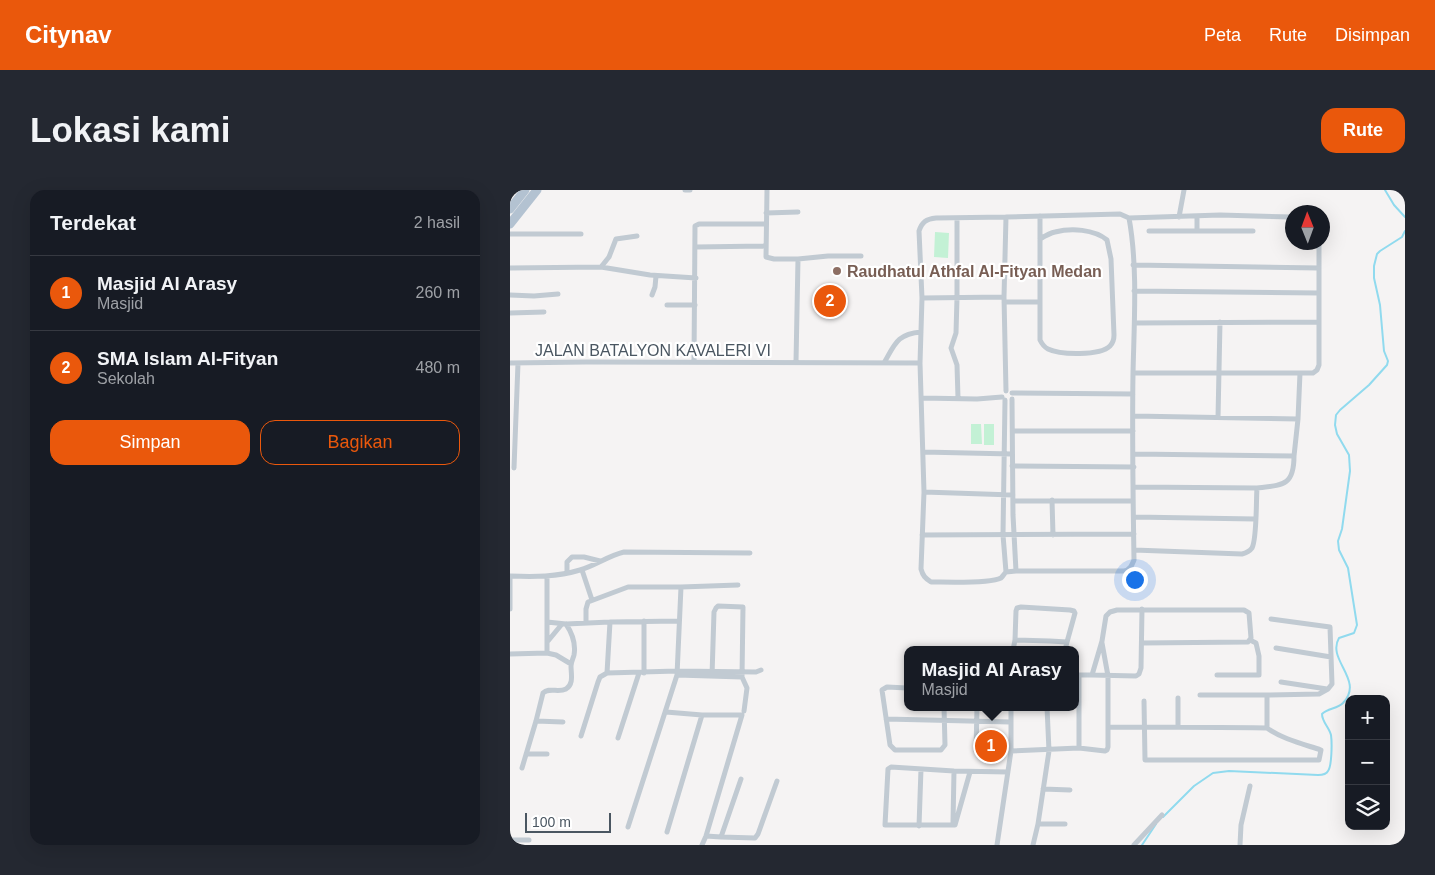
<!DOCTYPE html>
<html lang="id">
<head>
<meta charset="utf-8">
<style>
	:root { --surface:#171b24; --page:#242831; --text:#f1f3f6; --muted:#9ea1a6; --line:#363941; --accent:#ea580c }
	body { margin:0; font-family:Helvetica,sans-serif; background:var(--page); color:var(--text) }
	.controls { position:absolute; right:15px; bottom:15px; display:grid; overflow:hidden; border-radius:10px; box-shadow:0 5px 20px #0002 }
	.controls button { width:45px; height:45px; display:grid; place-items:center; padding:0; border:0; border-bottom:1px solid var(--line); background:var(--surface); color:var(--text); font:25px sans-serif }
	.compass { position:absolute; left:775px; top:15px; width:45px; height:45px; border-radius:50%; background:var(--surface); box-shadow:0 5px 20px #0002; rotate:359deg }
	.scale { position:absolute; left:15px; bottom:12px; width:86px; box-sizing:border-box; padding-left:5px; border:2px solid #4a5661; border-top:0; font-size:14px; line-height:18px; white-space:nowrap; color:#4a5661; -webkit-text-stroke:4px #fff; paint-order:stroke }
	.you { position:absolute; left:624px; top:389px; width:18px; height:18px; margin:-12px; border:4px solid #fff; border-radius:50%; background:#1a73e8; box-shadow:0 0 0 8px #1a73e833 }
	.badge { display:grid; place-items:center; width:32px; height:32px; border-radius:50%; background:var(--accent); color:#fff; font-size:16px; font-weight:700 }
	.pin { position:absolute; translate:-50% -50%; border:2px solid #fff; box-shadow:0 1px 5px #0006 }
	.popup { position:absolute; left:394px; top:456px; width:175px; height:65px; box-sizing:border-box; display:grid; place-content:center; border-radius:10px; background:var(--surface); filter:drop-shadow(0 1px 4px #0005); font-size:16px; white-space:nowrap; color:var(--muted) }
	.popup b { font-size:19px; color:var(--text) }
	.popup::after { content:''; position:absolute; left:50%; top:100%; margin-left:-10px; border:10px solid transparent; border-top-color:var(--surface) }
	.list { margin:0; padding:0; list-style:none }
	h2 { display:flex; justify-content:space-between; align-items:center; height:65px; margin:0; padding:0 20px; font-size:21px }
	h2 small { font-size:16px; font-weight:400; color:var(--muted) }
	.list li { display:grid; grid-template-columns:32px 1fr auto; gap:15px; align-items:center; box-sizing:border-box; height:75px; padding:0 20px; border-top:1px solid var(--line) }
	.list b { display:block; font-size:19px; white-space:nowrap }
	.list p { margin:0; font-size:16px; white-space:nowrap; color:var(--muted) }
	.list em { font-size:16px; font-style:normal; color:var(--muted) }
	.actions { display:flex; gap:10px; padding:15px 20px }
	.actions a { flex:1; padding:11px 0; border:1px solid var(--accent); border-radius:15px; text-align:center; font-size:18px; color:var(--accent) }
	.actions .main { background:var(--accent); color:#fff }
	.icon { flex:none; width:28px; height:28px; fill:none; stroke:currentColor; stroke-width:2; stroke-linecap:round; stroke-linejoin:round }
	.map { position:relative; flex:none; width:895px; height:655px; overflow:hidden; border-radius:15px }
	header { display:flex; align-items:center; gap:30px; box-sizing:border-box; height:70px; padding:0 25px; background:var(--accent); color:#fff }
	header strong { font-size:24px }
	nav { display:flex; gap:28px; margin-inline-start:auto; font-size:18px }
	.intro { display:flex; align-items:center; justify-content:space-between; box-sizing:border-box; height:120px; padding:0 30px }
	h1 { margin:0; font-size:35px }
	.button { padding:12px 22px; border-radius:15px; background:var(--accent); color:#fff; font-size:18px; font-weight:700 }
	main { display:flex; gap:30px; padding:0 30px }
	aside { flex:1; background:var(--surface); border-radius:15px; box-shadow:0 5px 20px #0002 }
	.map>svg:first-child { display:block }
	.green { fill:#c3f1d5 }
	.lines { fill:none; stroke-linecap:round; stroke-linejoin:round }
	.stream { stroke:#90daee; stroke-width:2 }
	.minor { stroke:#c1cad2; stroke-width:5 }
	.primary { stroke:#b3c2d1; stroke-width:9 }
	.education-dot { fill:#8d6e63; stroke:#fff; stroke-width:2 }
	.labels { text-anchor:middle; stroke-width:4.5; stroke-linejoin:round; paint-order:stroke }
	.education-label { font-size:16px; font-weight:bold; fill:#785e54; stroke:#fff; text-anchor:start }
	.street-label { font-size:16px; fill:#4a5661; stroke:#fff }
</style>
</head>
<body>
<header>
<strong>Citynav</strong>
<nav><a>Peta</a><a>Rute</a><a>Disimpan</a></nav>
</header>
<div class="intro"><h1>Lokasi kami</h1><a class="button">Rute</a></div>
<main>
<aside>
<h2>Terdekat<small>2 hasil</small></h2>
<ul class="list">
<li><span class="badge">1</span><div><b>Masjid Al Arasy</b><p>Masjid</p></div><em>260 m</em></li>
<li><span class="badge">2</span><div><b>SMA Islam Al-Fityan</b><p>Sekolah</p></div><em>480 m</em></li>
</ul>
<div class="actions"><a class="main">Simpan</a><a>Bagikan</a></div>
</aside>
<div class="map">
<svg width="895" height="655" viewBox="0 0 895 655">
	<rect width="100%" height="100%" fill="#f5f3f3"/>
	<!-- green -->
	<path class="green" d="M425 42 439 43 438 68 424 67Z
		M471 234 472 254H461V234Z
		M474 234H484V255H474Z"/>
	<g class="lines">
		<!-- stream -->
		<path class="stream" d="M875 0 884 15 895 27
			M653 627 684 596 703 583 719 581 808 585C811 585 816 585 818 581 822 576 822 552 821 545 819 537 812 532 812 524 818 518 827 519 833 513 855 490 816 470 829 448L844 443 847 435 838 378 829 360 828 351 832 339 840 281 839 265 827 244 825 235 826 225 830 220 859 195 877 175 878 171 874 161 870 115 864 88V76L867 64 870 61 892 47 895 41
			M632 655 646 634"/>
		<!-- minor -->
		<path class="minor" d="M175 0H180
			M257 0 256 67 264 69H288L286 172
			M256 23 288 22
			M610 24 619 28C628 77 624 134 623 184 622 246 623 308 624 370 622 375 620 380 614 381H506L496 382C494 384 493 386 491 388 479 394 436 392 421 392 415 388 413 386 411 379L414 302 410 173 412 108 409 41C412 32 416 29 426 28L496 27Z
			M530 26V150C532 154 534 157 538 159 550 165 590 166 600 156 603 153 604 149 604 145L601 69 597 50C584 39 561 38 545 42 540 43 535 46 530 49
			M687 26V41H743
			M496 27 494 107 496 201
			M669 27 674 0
			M447 28V108L446 143 441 158 447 175 448 208
			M619 28 710 25 782 27
			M639 41H687
			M0 44H71
			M186 57 255 56
			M288 69 318 66H351
			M623 75 809 78
			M91 77 99 67 106 49 127 46
			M0 78 91 77 140 85 186 88
			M624 101 809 103V52
			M0 105 24 106 48 104
			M142 105 145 97 146 86
			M412 108 494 107
			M494 112H529
			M157 115H185
			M0 123 34 122
			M625 133 809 132V103
			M184 172 185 36 189 34H256
			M0 173 76 172 410 173
			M374 173C385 154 387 144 411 142
			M623 183H803L807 180 809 175V132
			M502 203 623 204
			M411 208 467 209 492 207
			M502 209 503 325 506 381
			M495 210 493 345 496 382
			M623 226 788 229 784 266
			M708 228 710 132
			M788 229 790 183
			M503 241H623
			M413 262 502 264
			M624 264 784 266C784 296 773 295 747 298 746 311 747 349 742 358 739 362 736 363 732 364L624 360
			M502 276 624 277
			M4 278 8 173
			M624 297 747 298
			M414 302 503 305
			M542 310 543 345
			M503 311H623
			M624 327 745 329
			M412 345 624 344
			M72 380 82 410
			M57 383V372L62 367H74L90 371
			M0 386C24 387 47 387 70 380 86 375 98 366 114 362L240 363
			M37 387V463L46 465 61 474
			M0 419V386
			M134 431V483
			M37 432 56 434 100 432 169 431
			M76 433V419L78 412 118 397H171L228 395
			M505 450 506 421 507 418 511 417 560 420 564 421 565 423 557 452
			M38 451 52 434
			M766 458 821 467
			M503 460 505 450 540 451 557 452 555 460
			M0 464 37 463
			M97 483 100 432
			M167 485 232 487
			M565 485H582L592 451 596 426 600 422 607 420H734L739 423 741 448 738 452 632 453
			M569 485V558
			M582 485 626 486 629 484 631 478 632 419
			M707 485H749V466L746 453 740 450
			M202 486 204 422 206 418 208 416 233 417 232 487 237 498 234 521
			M771 492 817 499
			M397 498 377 497 372 500 380 555 385 560H431L435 555 434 517
			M690 505H757L809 504 818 499 822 494 820 437 761 429
			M668 508V537
			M156 522 192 525H232L196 646 192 655
			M376 529 500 532
			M26 531 53 532
			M598 537C651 537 704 537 757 538 772 549 793 554 811 560L809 570H635L634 511
			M757 538V505
			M71 546 88 492 90 487 97 483 167 481 246 482 251 480
			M108 548 129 483
			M466 561 467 517
			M501 561 569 558 595 561 597 560 598 557V486L592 453
			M17 564H37
			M12 578 26 531 33 503C39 497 48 503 56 499 64 494 61 484 61 476 61 472 63 469 64 465 66 454 62 443 56 434
			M460 582 445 635H375L378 579 381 577 444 581 498 582
			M533 599 560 600
			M443 633 444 581
			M528 634H555
			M409 636 411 579
			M118 637 167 485 171 397
			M157 642 192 525
			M196 646 211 647 245 648 248 644 267 591
			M211 647 231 589
			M0 650H19
			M487 655 501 561V517
			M523 655 528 634 539 561 537 517
			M624 655 652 625
			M730 655 731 635 740 596"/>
		<!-- primary -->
		<path class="primary" d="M0 19 15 0
			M0 34 27 0"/>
	</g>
	<!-- markers -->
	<circle class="education-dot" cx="327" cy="81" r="5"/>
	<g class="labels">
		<!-- education labels -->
		<g class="education-label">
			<text x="337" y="87">Raudhatul Athfal Al-Fityan Medan</text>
		</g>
		<!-- street labels -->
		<g class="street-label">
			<text x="143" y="166">JALAN BATALYON KAVALERI VI</text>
		</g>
	</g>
</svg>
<div class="controls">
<button>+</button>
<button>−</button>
<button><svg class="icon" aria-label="layers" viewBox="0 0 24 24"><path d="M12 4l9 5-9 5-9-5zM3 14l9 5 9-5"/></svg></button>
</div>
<svg class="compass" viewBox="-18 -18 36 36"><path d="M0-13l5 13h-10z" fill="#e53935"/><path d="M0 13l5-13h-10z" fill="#9ea1a6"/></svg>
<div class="scale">100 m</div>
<div class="you"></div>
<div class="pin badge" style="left:481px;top:556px">1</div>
<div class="popup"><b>Masjid Al Arasy</b>Masjid</div>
<div class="pin badge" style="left:320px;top:111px">2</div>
</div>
</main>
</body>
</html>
